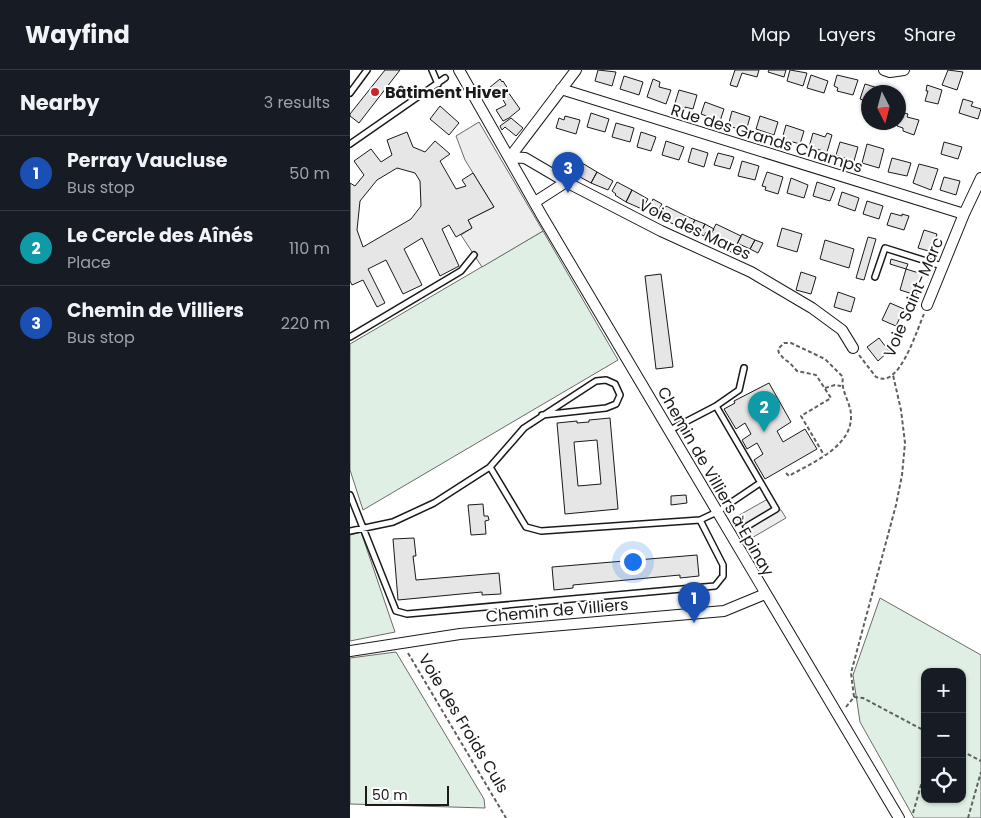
<!DOCTYPE html>
<html lang="en">
<head>
<meta charset="utf-8">
<style>
	:root { --surface:#171b24; --page:#242831; --text:#f1f3f6; --muted:#9ea1a6; --line:#363941; --accent:#c62828 }
	body { margin:0; font-family:Poppins,sans-serif; background:var(--page); color:var(--text) }
	.controls { position:absolute; right:15px; bottom:15px; display:grid; overflow:hidden; border-radius:10px; box-shadow:0 1px 4px #0004 }
	.controls button { width:45px; height:45px; display:grid; place-items:center; padding:0; border:0; border-bottom:1px solid var(--line); background:var(--surface); color:var(--text); font:25px sans-serif }
	.compass { position:absolute; left:511px; top:15px; width:45px; height:45px; border-radius:50%; background:var(--surface); box-shadow:0 1px 4px #0004; rotate:174deg }
	.scale { position:absolute; left:15px; bottom:12px; width:84px; box-sizing:border-box; padding-left:5px; border:2px solid #1a1a1a; border-top:0; font-size:14px; line-height:18px; white-space:nowrap; color:#1a1a1a; -webkit-text-stroke:4px #fff; paint-order:stroke }
	.you { position:absolute; left:282px; top:491px; width:18px; height:18px; margin:-12px; border:4px solid #fff; border-radius:50%; background:#1a73e8; box-shadow:0 0 0 8px #1a73e833 }
	.badge { display:grid; place-items:center; width:32px; height:32px; border-radius:50%; background:var(--accent); color:#fff; font-size:16px; font-weight:700 }
	.pin { position:absolute; translate:-50% -41px; filter:drop-shadow(0 1px 2px #0008) }
	.pin::after { content:''; position:absolute; top:26px; width:18px; height:15px; background:inherit; clip-path:polygon(0 0,100% 0,50% 100%) }
	.list { margin:0; padding:0; list-style:none }
	h2 { display:flex; justify-content:space-between; align-items:center; height:65px; margin:0; padding:0 20px; font-size:21px }
	h2 small { font-size:16px; font-weight:400; color:var(--muted) }
	.list li { display:grid; grid-template-columns:32px 1fr auto; gap:15px; align-items:center; box-sizing:border-box; height:75px; padding:0 20px; border-top:1px solid var(--line) }
	.list b { display:block; font-size:19px; white-space:nowrap }
	.list p { margin:0; font-size:16px; white-space:nowrap; color:var(--muted) }
	.list em { font-size:16px; font-style:normal; color:var(--muted) }
	.icon { flex:none; width:28px; height:28px; fill:none; stroke:currentColor; stroke-width:2; stroke-linecap:round; stroke-linejoin:round }
	.map { position:relative; flex:none; width:631px; height:748px; overflow:hidden }
	header { display:flex; align-items:center; gap:30px; box-sizing:border-box; height:70px; padding:0 25px; background:var(--surface); border-bottom:1px solid var(--line) }
	header strong { font-size:24px }
	nav { display:flex; gap:28px; margin-inline-start:auto; font-size:18px }
	main { display:flex }
	aside { flex:1; background:var(--surface) }
	.map>svg:first-child { display:block }
	.green { fill:#e0efe3; stroke:#6a6a6a; fill-rule:evenodd }
	.parking { fill:#ededed; stroke:#6a6a6a }
	.building { fill:#e6e6e6; stroke:#1a1a1a; fill-rule:evenodd }
	.lines { fill:none; stroke-linecap:round; stroke-linejoin:round }
	.service-casing { stroke:#1a1a1a; stroke-width:8 }
	.minor-casing { stroke:#1a1a1a; stroke-width:12 }
	.path { stroke:#5f5f5f; stroke-width:2; stroke-dasharray:4 2.5; stroke-linecap:butt }
	.service { stroke:#fff; stroke-width:5 }
	.minor { stroke:#fff; stroke-width:10 }
	.poi-dot { fill:#c62828; stroke:#fff; stroke-width:2 }
	.labels { text-anchor:middle; stroke-width:4; stroke-linejoin:round; paint-order:stroke }
	.poi-label { font-size:16px; font-weight:bold; fill:#1a1a1a; stroke:#fff; text-anchor:start }
	.street-label { font-size:16px; fill:#1a1a1a; stroke:#fff }
</style>
</head>
<body>
<header>
<strong>Wayfind</strong>
<nav><a>Map</a><a>Layers</a><a>Share</a></nav>
</header>
<main>
<aside>
<h2>Nearby<small>3 results</small></h2>
<ul class="list">
<li><span class="badge" style="background:#1a4fb4">1</span><div><b>Perray Vaucluse</b><p>Bus stop</p></div><em>50 m</em></li>
<li><span class="badge" style="background:#0f9aa8">2</span><div><b>Le Cercle des Aînés</b><p>Place</p></div><em>110 m</em></li>
<li><span class="badge" style="background:#1a4fb4">3</span><div><b>Chemin de Villiers</b><p>Bus stop</p></div><em>220 m</em></li>
</ul>
</aside>
<div class="map">
<svg width="631" height="748" viewBox="0 0 631 748">
	<rect width="100%" height="100%" fill="#fff"/>
	<!-- green -->
	<path class="green" d="M193 161 268 290 13 440 0 400V274Z
		M11 462 45 562 0 571V465Z
		M530 528 631 585V748H564L510 652 503 605ZM575 602H612V729H575Z
		M46 582 134 729 135 738 0 734V588Z"/>
	<!-- parking -->
	<path class="parking" d="M129 52 193 161 132 197 111 165 122 158 118 150 144 137 115 90 106 66Z
		M416 430 426 439 431 440 436 448 400 469 386 447Z"/>
	<!-- building -->
	<path class="building" d="M35 0H50L9 53 0 46V44Z
		M248 0 266 2 262 16 245 11Z
		M385 0H409L407 7 392 3 387 17 380 15Z
		M419 0H436L434 7 418 2Z
		M440 0 457 3 453 16 437 11Z
		M598 0 613 2 607 20 592 15Z
		M461 5 478 11 474 23 457 18Z
		M487 5 508 10 503 25 487 21 488 18 484 16Z
		M274 6 293 12 289 25 270 19Z
		M150 9 152 12 153 11 158 19 148 28 139 18Z
		M303 9 310 12 309 17 321 20 316 34 297 27Z
		M515 14 531 19 535 22H518V32L510 29Z
		M577 15 592 20 588 34 575 31 578 21H576Z
		M329 20 347 25 343 39 335 37V39L324 36Z
		M158 22 170 39 159 48 153 51 146 40 156 35 152 28Z
		M613 29 623 32 621 36 631 39 628 49 609 43Z
		M355 32 374 39 370 51 351 44Z
		M90 36 109 53 99 65 80 49Z
		M382 41 400 47 396 61 378 56Z
		M551 42 558 44 557 47 569 50 564 65 553 61V58L547 56Z
		M241 43 259 49 255 62 237 57Z
		M215 46 230 50 226 64 206 58 209 48 214 50Z
		M410 46 428 52 424 65 406 59Z
		M161 48 173 58 166 66 155 57 152 60 150 56Z
		M266 53 284 58 280 72 262 67Z
		M436 55 454 61 450 74 432 69Z
		M57 62 63 77 75 82 85 71 100 84 90 91 106 119 116 116 112 110 123 103 144 137 118 150 122 158 106 167 99 155 92 159 109 196 90 206 72 168 54 179 72 215 53 224 36 190 18 199 35 233 27 237 13 210 2 215 0 211V113L5 116 14 105 4 91 21 79 31 92 42 85 37 70ZM47 98 65 103 70 111 71 136 61 149 13 177 7 160 10 131 27 110Z
		M291 62 306 67 301 81 287 77Z
		M463 63 475 67 477 63 482 65 477 82 459 77Z
		M316 71 334 77 329 90 312 85Z
		M490 72 508 77 504 91 486 85Z
		M594 72 612 77 608 89 591 84Z
		M517 74 534 79 529 98 512 93Z
		M342 78 358 83 354 97 338 92Z
		M368 83 384 87 380 99 364 95Z
		M542 88 561 93 557 106 538 102Z
		M392 91 409 96 405 110 388 106Z
		M232 93 247 102 241 113 230 107 231 105 227 103Z
		M569 94 588 99 581 120 563 113Z
		M247 102 263 111 258 120 241 113Z
		M417 102 433 107 428 124 415 120 416 117 412 116Z
		M594 107 610 111 606 125 590 120Z
		M441 108 458 115 454 128 437 123Z
		M267 112 282 120 276 132 265 125 266 124 262 121Z
		M467 112 485 118 480 131 463 126Z
		M282 120 298 129 292 139 276 132Z
		M492 122 509 128 505 141 488 135Z
		M303 129 312 134 307 143 298 139Z
		M517 131 533 136 529 149 513 144Z
		M316 136 336 146 330 157 310 148Z
		M541 143 552 146V144L559 146 554 160 537 155Z
		M336 146 345 150 340 159 336 157 338 153 333 151Z
		M345 150 355 154 350 164 340 159Z
		M355 154 364 159 361 164 356 162 354 166 350 164Z
		M366 154 391 166 383 183 358 170Z
		M432 158 452 164 447 182 427 176Z
		M574 160 587 164 582 182 568 178Z
		M392 164 405 170 400 179 389 174 388 177 386 176Z
		M518 167 526 169 514 210 506 208Z
		M405 170 413 173 408 183 400 179Z
		M475 170 504 179 499 198 470 189Z
		M541 189 558 194 556 199 540 194Z
		M556 199 572 204 566 225 550 220Z
		M451 202 466 207 461 224 446 220Z
		M311 204 323 297 306 299 295 206Z
		M488 222 505 228 501 242 484 237Z
		M540 233 554 239 546 256 532 250Z
		M529 268 539 281 528 291 517 277Z
		M419 313 441 352 427 361 433 372 455 359 467 379 415 409 404 390 413 384 407 373 397 379 392 370 401 364 395 353 386 359 374 339 385 333 384 331Z
		M260 348 268 439 215 444 207 353 227 351V353L239 352V350ZM247 370 251 414 228 416 224 372Z
		M336 425 337 433 321 435V426Z
		M133 434 134 446H138L139 450 135 451 136 464 121 465 118 435Z
		M64 468 66 486H63L66 510 149 503 151 524 132 525V522L48 530 43 469Z
		M347 485 349 506 330 508V505L223 515V518L204 520 202 497Z"/>
	<g class="lines">
		<!-- service casing -->
		<g class="service-casing">
			<path id="service" d="M82 0 88 14
				M0 23 17 0
				M0 74 95 8
				M525 207 535 178 592 196
				M0 267 111 201 124 185
				M366 336 426 439 396 457
				M320 360 366 336 389 320 394 298
				M140 397 176 457 191 461 350 450 367 442 410 413
				M0 425 46 541 57 544 365 516 373 506V495L350 450
				M0 461 43 452 84 433 140 397 174 358 246 311 256 310 265 314 270 325 266 334 256 338 192 345"/>
		</g>
		<!-- minor casing -->
		<g class="minor-casing">
			<path id="minor" d="M109 0 192 146 549 748
				M534 0 540 2 554 0
				M211 19 614 144
				M160 87 175 88 216 112 311 161 401 202 462 238 492 260 503 278
				M160 87 226 0
				M185 132 216 112
				M577 235 614 144 631 108
				M0 581 110 564 374 541 415 524"/>
		</g>
		<!-- path -->
		<path class="path" d="M509 285 526 307C530 308 533 310 537 308 554 302 567 260 574 244
			M475 318 485 315 491 316
			M436 403 439 406C461 393 500 378 501 348 502 333 490 322 493 307L475 289 441 273H434L428 279 429 283 434 289 440 293 447 301 466 305 481 328 451 346 474 385
			M58 583 156 748
			M504 627 513 628 575 661
			M496 637 504 627 501 603 546 435 552 405 555 373 551 340 543 305
			M612 681 631 691
			M563 743 575 701
			M618 748 631 702"/>
		<!-- service -->
		<use href="#service" class="service"/>
		<!-- minor -->
		<use href="#minor" class="minor"/>
	</g>
	<!-- markers -->
	<circle class="poi-dot" cx="25" cy="22" r="5"/>
	<g class="labels">
		<!-- poi labels -->
		<g class="poi-label">
			<text x="35" y="28">Bâtiment Hiver</text>
		</g>
		<!-- street labels -->
		<g class="street-label">
			<text transform="translate(417 68) rotate(17)" y="6">Rue des Grands Champs</text>
			<text transform="translate(345 159) rotate(25)" y="6">Voie des Mares</text>
			<text transform="translate(563 227) rotate(-67)" y="6">Voie Saint-Marc</text>
			<text transform="translate(366 411) rotate(60)" y="6">Chemin de Villiers à Epinay</text>
			<text transform="translate(207 540) rotate(-5)" y="6">Chemin de Villiers</text>
			<text transform="translate(114 653) rotate(59)" y="6">Voie des Froids Culs</text>
		</g>
	</g>
</svg>
<div class="controls">
<button>+</button>
<button>−</button>
<button><svg class="icon" aria-label="locate" viewBox="0 0 24 24"><circle cx="12" cy="12" r="6"/><path d="M12 2v4M12 18v4M2 12h4M18 12h4"/></svg></button>
</div>
<svg class="compass" viewBox="-18 -18 36 36"><path d="M0-13l5 13h-10z" fill="#e53935"/><path d="M0 13l5-13h-10z" fill="#9ea1a6"/></svg>
<div class="scale">50 m</div>
<div class="you"></div>
<div class="pin badge" style="left:344px;top:553px;background:#1a4fb4">1</div>
<div class="pin badge" style="left:414px;top:362px;background:#0f9aa8">2</div>
<div class="pin badge" style="left:218px;top:123px;background:#1a4fb4">3</div>
</div>
</main>
</body>
</html>
